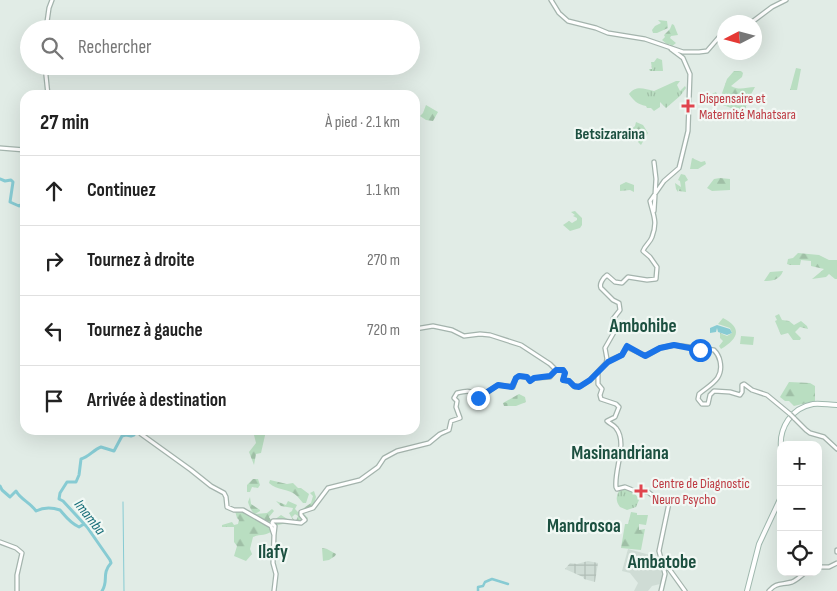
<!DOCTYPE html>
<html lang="fr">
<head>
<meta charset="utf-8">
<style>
	:root { --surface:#fff; --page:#f6f6f6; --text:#222; --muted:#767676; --line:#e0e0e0 }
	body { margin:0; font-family:"Sofia Sans Condensed",sans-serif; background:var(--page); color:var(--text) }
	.controls { position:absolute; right:15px; bottom:15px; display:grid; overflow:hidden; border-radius:10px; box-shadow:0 5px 20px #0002 }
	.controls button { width:45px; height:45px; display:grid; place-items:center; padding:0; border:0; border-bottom:1px solid var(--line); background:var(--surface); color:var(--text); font:25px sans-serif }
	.compass { position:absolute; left:717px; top:15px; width:45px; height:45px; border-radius:50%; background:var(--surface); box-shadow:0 5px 20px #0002; rotate:264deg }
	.stop { position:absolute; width:15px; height:15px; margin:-11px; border:4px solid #1a73e8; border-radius:50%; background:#fff }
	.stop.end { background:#1a73e8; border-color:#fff; box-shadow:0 1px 5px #0008 }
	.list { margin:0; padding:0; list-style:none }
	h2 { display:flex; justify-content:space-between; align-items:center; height:65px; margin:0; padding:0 20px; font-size:21px }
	h2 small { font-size:16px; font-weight:400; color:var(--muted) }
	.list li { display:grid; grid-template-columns:32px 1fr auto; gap:15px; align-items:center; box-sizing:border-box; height:70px; padding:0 20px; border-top:1px solid var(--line) }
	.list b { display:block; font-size:19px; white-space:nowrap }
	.list em { font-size:16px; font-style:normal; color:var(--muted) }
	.icon { flex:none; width:28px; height:28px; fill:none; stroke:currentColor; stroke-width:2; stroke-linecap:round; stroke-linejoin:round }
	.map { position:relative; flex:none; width:837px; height:591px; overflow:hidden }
	.search { position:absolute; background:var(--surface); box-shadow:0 5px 20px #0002; left:20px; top:20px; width:400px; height:55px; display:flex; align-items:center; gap:12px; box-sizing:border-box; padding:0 18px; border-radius:28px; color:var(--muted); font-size:19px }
	.panel { position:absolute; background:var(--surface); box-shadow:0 5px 20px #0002; left:20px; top:90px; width:400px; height:345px; border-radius:15px }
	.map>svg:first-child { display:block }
	.built { fill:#cfdcd5 }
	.industrial { fill:url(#industrial-grid) }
	.grass { fill:url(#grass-tufts) }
	.forest { fill:url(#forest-firs) }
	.cemetery { fill:url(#cemetery-stones) }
	.pitch { fill:#b9dec1 }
	.water { fill:#87cbd3 }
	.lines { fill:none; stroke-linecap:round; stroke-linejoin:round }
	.stream { stroke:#87cbd3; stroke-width:1 }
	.canal { stroke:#87cbd3; stroke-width:2.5 }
	.river { stroke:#87cbd3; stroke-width:3 }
	.tertiary-casing { stroke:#a4b4ad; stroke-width:5.5 }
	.secondary-casing { stroke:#9fb8ae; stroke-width:6 }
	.tertiary { stroke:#fff; stroke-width:3 }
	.secondary { stroke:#fff; stroke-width:4 }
	.tertiary-bridge-casing { stroke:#a4b4ad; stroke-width:5.5; stroke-linecap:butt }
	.tertiary-bridge { stroke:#fff; stroke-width:3 }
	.route { stroke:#1a73e8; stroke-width:6 }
	.health-dot { fill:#e0444e; stroke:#f1f8f4; stroke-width:2 }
	.labels { text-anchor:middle; stroke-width:4.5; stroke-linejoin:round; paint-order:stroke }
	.health-label { font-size:14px; fill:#be3a42; stroke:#f1f8f4; text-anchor:start }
	.water-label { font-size:15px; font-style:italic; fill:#196f7a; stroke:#f1f8f4 }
	.quarter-label { font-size:16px; font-weight:bold; fill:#1c5040; stroke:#f1f8f4 }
	.district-label { font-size:19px; font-weight:bold; fill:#1c5040; stroke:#f1f8f4 }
</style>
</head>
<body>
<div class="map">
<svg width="837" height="591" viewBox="0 0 837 591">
	<defs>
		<pattern id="industrial-grid" width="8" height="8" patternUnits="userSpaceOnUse" patternTransform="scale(1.25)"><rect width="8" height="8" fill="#cfdcd5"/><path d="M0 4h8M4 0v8" fill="none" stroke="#b1beb7"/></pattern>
		<pattern id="grass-tufts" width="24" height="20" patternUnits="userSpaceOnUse" patternTransform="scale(1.25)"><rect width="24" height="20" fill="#b9dec1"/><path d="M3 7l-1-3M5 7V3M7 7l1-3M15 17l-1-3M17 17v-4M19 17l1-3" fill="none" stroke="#9fbfa6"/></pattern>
		<pattern id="forest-firs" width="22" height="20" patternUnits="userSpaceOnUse" patternTransform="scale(1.25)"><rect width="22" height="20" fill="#b9dec1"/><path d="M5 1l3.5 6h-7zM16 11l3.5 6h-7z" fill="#9fbfa6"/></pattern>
		<pattern id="cemetery-stones" width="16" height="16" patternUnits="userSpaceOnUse" patternTransform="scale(1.25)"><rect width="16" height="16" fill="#b9dec1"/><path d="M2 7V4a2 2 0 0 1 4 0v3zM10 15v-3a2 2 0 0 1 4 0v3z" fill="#9fbfa6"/></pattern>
	</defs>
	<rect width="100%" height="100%" fill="#e1ece6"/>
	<!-- built -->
	<path class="built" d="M628 549 650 555 659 560 661 563 664 575 660 584 652 586 648 591H634L638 583 630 573 622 571Z"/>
	<!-- industrial -->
	<path class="industrial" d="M588 561 598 563 595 582 584 579 583 577 565 569 570 563 577 564Z"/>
	<!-- grass -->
	<path class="grass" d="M657 58 662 60 663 71H650L649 69H652L651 62H654Z
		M676 81H680L677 85 680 91 685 86 686 88 680 96 666 108 660 102V107L654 111 651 108H647L646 106C637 104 634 101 629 94 636 85 644 89 654 91Z
		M692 158 701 162 705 161 706 164 698 169H690Z
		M621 488C629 487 636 493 639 500L636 507 627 510 620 507C615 500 616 495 621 488Z"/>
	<!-- forest -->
	<path class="forest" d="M658 20 667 21 668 28 657 33H653L652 30 655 26 661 23Z
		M672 24 674 25 678 35 671 36 670 38 676 43 671 47 670 44 668 45 662 40 665 37 664 35 670 29Z
		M796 68 801 69 797 90H790Z
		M734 71H741L743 73 742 77 731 86C740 91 746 87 755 87L749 98 745 109 731 108 715 102 716 104 715 105 707 104 708 97 710 96 714 100 712 94 716 92 719 98 721 96 727 79Z
		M426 105 438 112 433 121 426 120 420 116 423 113Z
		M636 122 643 125 648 133 641 145 638 142 642 137 641 135 637 136 634 133 629 135 627 133 635 126Z
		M681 174 685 175 688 180 685 182 686 192 679 191V188L678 192 676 189 675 183 681 187 680 181 678 180Z
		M720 178 730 179V190L712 191 707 188 714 179Z
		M626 182 634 185V192L630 190 620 191V185Z
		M575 211 582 218V225L580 228 570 231 563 225 569 221 572 223 577 220V218L573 216 575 215 571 212Z
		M798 253 819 255 829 260H837V279H835L829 274 826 277 812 279 824 269 811 266V261L801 260 800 265H790L787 264 788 259 793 258Z
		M783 271C780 280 772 281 764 281L770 272Z
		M779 314 782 320 789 321 794 325 801 321 807 326 808 329 800 327 795 332 801 338 800 340H793L788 333 781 335 775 321 777 320 775 316Z
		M723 318C743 328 738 339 721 349L719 346 723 341 720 338V333L727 336 732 333 730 328 718 324Z
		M789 382 810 383 815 386V401L794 406 789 401H785L780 397Z
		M256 430 266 431 261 453 256 454 254 465 249 452 256 443 254 435Z
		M253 479H258L260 485 258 488 252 487 250 492H247V485Z
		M270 480 287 484 293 483 298 488H301L309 494 306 503H303C301 501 299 498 297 496 289 488 277 491 269 483Z
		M314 491 316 497 314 504 316 505 315 510 302 512 308 518 306 521H296L298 516 295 514 292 517 294 520H293L289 513 292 511 293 508 281 506 276 501 286 505 288 501 297 505 295 509 298 512 311 503 313 496 310 493Z
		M250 497 251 504 260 510V511L255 514 267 513 272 509 274 511 269 517 271 520H274L281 515 289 520 287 523 274 526C260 519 252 516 248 502Z
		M235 511H241L270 527 272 531C266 536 260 534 253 537L250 549 252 554 246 561 234 556 237 546 234 542V527H222V525L232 522 234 525 238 524 239 520 237 518Z
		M631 512 637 513V515H648L646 525 639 524V530L645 529 641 550 621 548 625 524H628Z"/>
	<!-- cemetery -->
	<path class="cemetery" d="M519 394 525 397 526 402 516 406H504L503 403Z
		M322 548 327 549 336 554 335 556 329 560 323 561Z"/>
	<!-- pitch -->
	<path class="pitch" d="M741 336 754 337 753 345 740 344Z"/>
	<!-- water -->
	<path class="water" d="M717 325 730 329 732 333 727 335 718 332 717 328 716 332 710 333V328Z"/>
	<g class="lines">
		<!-- stream -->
		<path class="stream" d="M123 502 124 591"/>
		<!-- canal -->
		<path class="canal" d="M478 591V587L483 586 485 582 492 579 508 584"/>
		<!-- river -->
		<path class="river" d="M0 179 5 181 11 180 13 182 10 202 19 206 25 202
			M0 486 2 490 10 497 16 491C21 500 30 502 36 511 44 507 51 507 60 510 66 517 70 523 79 527L84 524
			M102 591C109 581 101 574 111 563L110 560 87 527 63 501 59 499 60 493 67 482H76L79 475 81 459C89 457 93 450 101 447L114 451 122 436 126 435 131 436 134 435 135 430"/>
		<!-- tertiary casing -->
		<g class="tertiary-casing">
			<path id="tertiary" d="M551 0 559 13 568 21 596 28 608 33 645 39 683 52H699L707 51 720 36 724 33
				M752 22 772 7 786 0
				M46 29 49 8 52 0
				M45 66 48 95
				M0 148 25 150
				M654 162 656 179 654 211
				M415 329 433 326 452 330 464 336 480 334 490 335 521 345 550 364 556 370H563L565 373 563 380 569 381 575 387 581 386 590 380 608 361 622 355 627 347 646 356 660 348 674 345 714 350C718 354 719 356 720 361 724 379 711 384 699 394L698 399 702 404H708L710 395 714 391 730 392 740 395 742 392V385L744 384 752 390 767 395 790 414
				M606 363 607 359 605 348 617 327 613 322V319L620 310 619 303 613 300 601 288C599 284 603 278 607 275L615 282 622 283 628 277 647 280 656 279 657 267 650 257 643 251C645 245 650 243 652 237 658 221 653 215 650 201L664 181 679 168 688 131 690 74 683 58 671 49
				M598 372V384L602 389 600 395 601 399 616 404 619 407 615 417 607 421C610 424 614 425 616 428 628 443 614 469 616 487L617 489 625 487 635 491 648 492 660 501 669 503 659 551 665 574 661 591
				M794 418 806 430 810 433 824 437 837 449
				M140 430 141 434 191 470 211 486 224 493 226 497 227 507 234 510H243L271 526 274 535 273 563 276 574 274 591
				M274 535 275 526 272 523 273 521H283L301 523 305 520 301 515V512L313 508 328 488 360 480 378 467 384 458 397 451 429 443 440 434 449 430 451 421 460 418 456 407 457 401 454 398 457 393C465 391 474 389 478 398L498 385 513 387 516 378 519 376 527 377 530 381 535 378 550 377 556 370
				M0 542 16 548 22 553 17 575V591
				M837 550V552
				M662 559 685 591
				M818 567H829L837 563
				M769 591C776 582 782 585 792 582 797 580 802 575 806 572"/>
		</g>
		<!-- secondary casing -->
		<g class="secondary-casing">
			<path id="secondary" d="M781 448C779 428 791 408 813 404 821 403 829 405 837 405
				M747 591 759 544 781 497"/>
		</g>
		<!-- tertiary -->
		<use href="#tertiary" class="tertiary"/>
		<!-- secondary -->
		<use href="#secondary" class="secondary"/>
		<!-- tertiary-bridge casing -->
		<g class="tertiary-bridge-casing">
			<path id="tertiary-bridge" d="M790 414 794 418"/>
		</g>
		<!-- tertiary-bridge -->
		<use href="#tertiary-bridge" class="tertiary-bridge"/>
	</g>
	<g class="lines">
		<!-- route -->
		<path class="route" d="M478 398 498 385 512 387 516 378 519 376 527 377 530 381 534 378 550 376 556 370H563L565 373 563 380 569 381 574 386 579 387 590 380 608 362 622 355 627 346 645 356 660 348 674 345 700 350"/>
	</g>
	<!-- markers -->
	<g class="health-dot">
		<path d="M685.5 98.5h5v5h5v5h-5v5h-5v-5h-5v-5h5z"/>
		<path d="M638.5 483.5h5v5h5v5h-5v5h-5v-5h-5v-5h5z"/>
	</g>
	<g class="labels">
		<!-- health labels -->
		<g class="health-label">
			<text x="699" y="103">Dispensaire et<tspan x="699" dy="16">Maternité Mahatsara</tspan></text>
			<text x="652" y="488">Centre de Diagnostic<tspan x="652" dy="16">Neuro Psycho</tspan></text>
		</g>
		<!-- water labels -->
		<g class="water-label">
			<text transform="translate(90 517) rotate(52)" y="5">Imamba</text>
		</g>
		<!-- quarter labels -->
		<g class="quarter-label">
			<text x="610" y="139">Betsizaraina</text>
		</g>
		<!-- district labels -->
		<g class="district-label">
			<text x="643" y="332">Ambohibe</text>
			<text x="620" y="459">Masinandriana</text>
			<text x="584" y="532">Mandrosoa</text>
			<text x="273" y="558">Ilafy</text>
			<text x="662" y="568">Ambatobe</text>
		</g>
	</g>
</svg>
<div class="controls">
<button>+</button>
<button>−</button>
<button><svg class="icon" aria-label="locate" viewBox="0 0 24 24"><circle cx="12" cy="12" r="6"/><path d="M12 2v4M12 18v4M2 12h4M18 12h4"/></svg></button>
</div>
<svg class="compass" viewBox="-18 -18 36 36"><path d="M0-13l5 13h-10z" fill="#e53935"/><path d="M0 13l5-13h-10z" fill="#767676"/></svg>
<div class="stop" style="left:700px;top:350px"></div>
<div class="stop end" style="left:478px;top:398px"></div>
<div class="search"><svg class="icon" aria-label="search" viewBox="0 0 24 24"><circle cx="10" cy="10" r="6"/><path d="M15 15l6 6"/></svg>Rechercher</div>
<section class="panel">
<h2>27 min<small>À pied · 2.1 km</small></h2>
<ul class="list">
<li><svg class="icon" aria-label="ahead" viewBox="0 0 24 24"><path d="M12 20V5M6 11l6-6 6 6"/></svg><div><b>Continuez</b></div><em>1.1 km</em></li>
<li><svg class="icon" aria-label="right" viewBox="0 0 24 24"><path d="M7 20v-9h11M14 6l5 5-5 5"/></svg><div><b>Tournez à droite</b></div><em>270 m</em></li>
<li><svg class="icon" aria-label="left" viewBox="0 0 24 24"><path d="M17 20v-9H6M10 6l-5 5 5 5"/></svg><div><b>Tournez à gauche</b></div><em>720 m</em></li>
<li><svg class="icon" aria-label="arrive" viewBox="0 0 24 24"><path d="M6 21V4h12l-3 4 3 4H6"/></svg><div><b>Arrivée à destination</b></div></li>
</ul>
</section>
</div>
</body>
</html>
